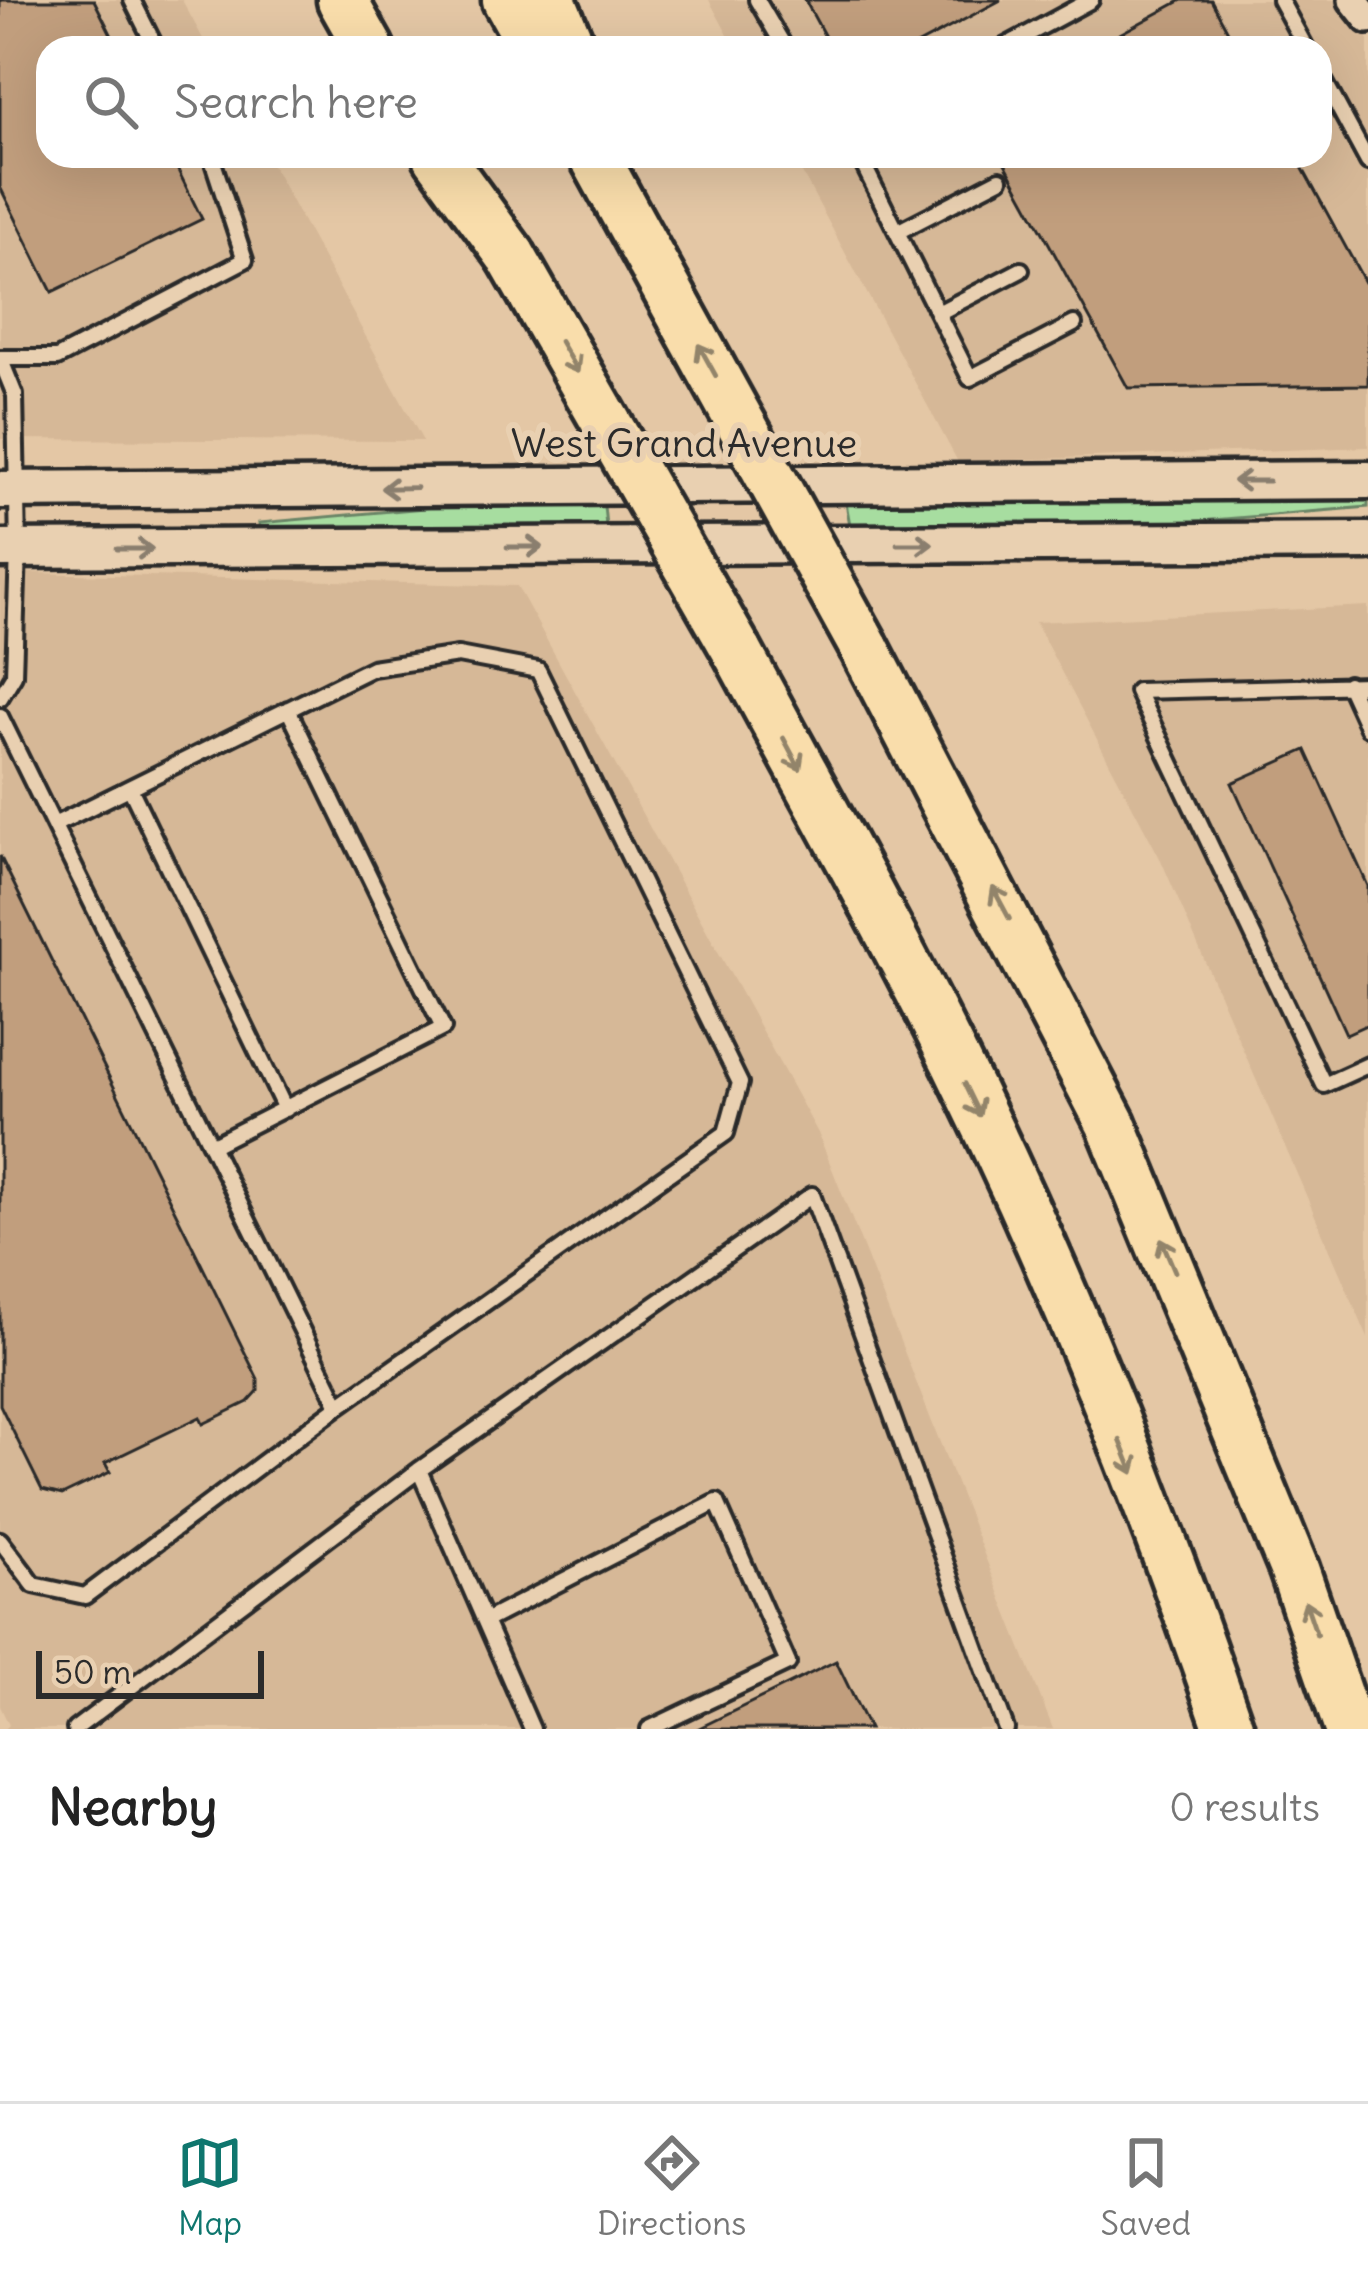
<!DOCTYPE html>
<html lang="en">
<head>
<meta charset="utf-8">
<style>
	:root { --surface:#fff; --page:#f2f2f2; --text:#222; --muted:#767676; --line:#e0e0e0; --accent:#0f766e }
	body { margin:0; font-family:Delius,sans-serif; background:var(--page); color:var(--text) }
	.scale { position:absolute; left:36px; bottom:30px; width:228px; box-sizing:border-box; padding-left:12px; border:6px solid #2b2b2b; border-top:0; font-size:33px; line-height:42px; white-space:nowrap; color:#2b2b2b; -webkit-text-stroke:9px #e9d0b1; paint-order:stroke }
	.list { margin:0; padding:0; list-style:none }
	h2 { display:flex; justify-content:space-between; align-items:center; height:156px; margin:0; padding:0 48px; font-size:51px }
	h2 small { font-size:39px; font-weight:400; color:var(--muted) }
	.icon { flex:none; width:66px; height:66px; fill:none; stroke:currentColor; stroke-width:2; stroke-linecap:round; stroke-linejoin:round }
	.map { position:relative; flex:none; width:1368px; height:1729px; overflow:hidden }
	.search { position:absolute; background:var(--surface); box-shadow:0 12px 48px #0002; left:36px; right:36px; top:36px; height:132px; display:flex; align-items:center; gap:30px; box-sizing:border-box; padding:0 42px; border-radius:36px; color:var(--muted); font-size:45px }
	.sheet { height:372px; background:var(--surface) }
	nav { display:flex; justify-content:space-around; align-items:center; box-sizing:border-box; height:168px; border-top:3px solid var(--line); background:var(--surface); font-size:33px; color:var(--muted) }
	nav a { display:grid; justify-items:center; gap:6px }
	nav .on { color:var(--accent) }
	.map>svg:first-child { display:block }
	.built { fill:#d6b897 }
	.green { fill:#a7dda0; stroke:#698466; stroke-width:3 }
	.building { fill:#c19e7d; stroke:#2b2b2b; stroke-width:3 }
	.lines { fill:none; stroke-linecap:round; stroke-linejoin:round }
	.service-casing { stroke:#2b2b2b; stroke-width:22 }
	.minor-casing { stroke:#2b2b2b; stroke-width:36 }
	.secondary-casing { stroke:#2b2b2b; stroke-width:45 }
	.motorway-casing { stroke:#2b2b2b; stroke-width:57 }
	.service { stroke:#e9d0b1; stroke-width:14 }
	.minor { stroke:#e9d0b1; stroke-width:27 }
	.secondary { stroke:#e9d0b1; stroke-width:36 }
	.motorway { stroke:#f9ddab; stroke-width:48 }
	.motorway-bridge-casing { stroke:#2b2b2b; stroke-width:57; stroke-linecap:butt }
	.motorway-bridge { stroke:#f9ddab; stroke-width:48 }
	.oneway { stroke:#92846b }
	.oneway2 { stroke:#8a7e6e }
	.labels { text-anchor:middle; stroke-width:12; stroke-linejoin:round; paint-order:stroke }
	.street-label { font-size:39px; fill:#2b2b2b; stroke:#e9d0b1 }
</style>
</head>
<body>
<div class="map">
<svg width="1368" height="1729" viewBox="0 0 1368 1729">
	<rect width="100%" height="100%" fill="#e4c7a5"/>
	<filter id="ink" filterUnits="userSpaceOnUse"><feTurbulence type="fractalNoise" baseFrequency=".00833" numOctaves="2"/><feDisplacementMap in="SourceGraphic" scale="24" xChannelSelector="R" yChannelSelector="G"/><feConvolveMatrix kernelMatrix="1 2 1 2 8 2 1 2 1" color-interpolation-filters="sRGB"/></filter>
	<g filter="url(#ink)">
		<!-- built -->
		<path class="built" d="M0 0H182L208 48H48V156H267L423 441 0 439Z
			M709 0H1368V447L958 462 793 156H1320V48H735Z
			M0 572 517 586 818 1133 1053 1729H5L9 1725 0 1706Z
			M1368 606V1338L1161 860 1035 622Z"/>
		<!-- green -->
		<path class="green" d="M1368 499V507L1176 523 850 525 846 503Z
			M446 506H604L606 526 260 530 259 523Z"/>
		<!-- building -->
		<path class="building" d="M0 0H94L118 48H48V156H171L202 219 52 292 0 187Z
			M805 0H1001L911 48H831Z
			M1182 0H1211L1237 48H1094Z
			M1001 156H1296L1368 288V385L1128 388Z
			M1306 750 1368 886V1024L1346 1034 1232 783Z
			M0 856 258 1379V1391L248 1402 203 1424 200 1417 105 1463 110 1472 62 1495 42 1490 0 1405Z
			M836 1661 869 1729H697Z"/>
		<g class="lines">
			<!-- service casing -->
			<g class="service-casing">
				<path id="service" d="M132 0 156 48
					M757 0 784 46
					M1280 0 1306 48
					M1002 48 1091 0
					M1320 73 1368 162
					M859 156 970 378 1074 324
					M897 232 1000 179
					M938 313 1021 270
					M0 358H57L245 260 211 156
					M0 358 15 395 18 549 14 675 0 698
					M1348 684 1368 728
					M1368 685 1137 691 1324 1085 1368 1065
					M0 716 339 1406 726 1133 740 1083 538 670 458 655 372 668 54 825
					M130 788 285 1109
					M211 1146 443 1028 288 709
					M419 1470 532 1729
					M0 1540 34 1585 85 1596 339 1406
					M485 1621 717 1502 788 1663 649 1729
					M75 1729 419 1470 812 1195 1006 1729"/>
			</g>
			<!-- minor casing -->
			<g class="minor-casing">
				<path id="minor" d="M1353 0 1368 19"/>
			</g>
			<!-- secondary casing -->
			<g class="secondary-casing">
				<path id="secondary" d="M0 490 1368 480
					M0 549 1368 541"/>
			</g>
			<!-- motorway casing -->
			<g class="motorway-casing">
				<path id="motorway" d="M342 0 369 48
					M507 0 534 48
					M551 0 571 48
					M438 156 511 256
					M594 156 652 262
					M864 647 1111 1124 1294 1569 1349 1729
					M737 651C799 766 863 880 923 997 1043 1231 1144 1480 1229 1729"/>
			</g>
			<!-- service -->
			<use href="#service" class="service"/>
			<!-- minor -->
			<use href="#minor" class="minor"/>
			<!-- secondary -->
			<use href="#secondary" class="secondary"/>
			<!-- motorway -->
			<use href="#motorway" class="motorway"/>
			<!-- motorway-bridge casing -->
			<g class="motorway-bridge-casing">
				<path id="motorway-bridge" d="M511 256 737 651
					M652 262 864 647"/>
			</g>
			<!-- motorway-bridge -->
			<use href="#motorway-bridge" class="motorway-bridge"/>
		</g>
		<!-- one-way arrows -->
		<defs><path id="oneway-shaft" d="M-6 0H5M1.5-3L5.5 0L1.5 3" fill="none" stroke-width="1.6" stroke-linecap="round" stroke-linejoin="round" transform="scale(3)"/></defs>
		<g class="oneway">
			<use href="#oneway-shaft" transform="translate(569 357) rotate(60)"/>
			<use href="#oneway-shaft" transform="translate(707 360) rotate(-119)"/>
			<use href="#oneway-shaft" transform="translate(792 754) rotate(62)"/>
			<use href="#oneway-shaft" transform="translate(1001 903) rotate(-118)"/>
			<use href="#oneway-shaft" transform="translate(972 1100) rotate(64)"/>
			<use href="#oneway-shaft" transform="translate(1168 1255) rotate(-113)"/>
			<use href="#oneway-shaft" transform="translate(1127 1457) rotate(68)"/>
			<use href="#oneway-shaft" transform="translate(1311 1618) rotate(-109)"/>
		</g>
		<g class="oneway2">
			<use href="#oneway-shaft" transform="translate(1251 481) rotate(180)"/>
			<use href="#oneway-shaft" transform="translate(399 488) rotate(179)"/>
			<use href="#oneway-shaft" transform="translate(915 544)"/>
			<use href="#oneway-shaft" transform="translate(525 547)"/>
			<use href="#oneway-shaft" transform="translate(135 549)"/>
		</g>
	</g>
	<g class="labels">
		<!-- street labels -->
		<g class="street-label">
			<text x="684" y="457">West Grand Avenue</text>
		</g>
	</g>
</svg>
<div class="scale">50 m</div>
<div class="search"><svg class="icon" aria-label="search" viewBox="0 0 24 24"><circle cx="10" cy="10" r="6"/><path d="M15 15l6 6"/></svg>Search here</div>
</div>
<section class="sheet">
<h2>Nearby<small>0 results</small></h2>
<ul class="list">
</ul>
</section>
<nav>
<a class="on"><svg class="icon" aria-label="map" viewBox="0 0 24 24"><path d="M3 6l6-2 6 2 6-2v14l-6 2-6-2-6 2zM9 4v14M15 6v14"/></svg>Map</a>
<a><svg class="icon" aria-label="directions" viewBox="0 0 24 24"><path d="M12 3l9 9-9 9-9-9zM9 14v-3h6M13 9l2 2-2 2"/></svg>Directions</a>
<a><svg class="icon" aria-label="saved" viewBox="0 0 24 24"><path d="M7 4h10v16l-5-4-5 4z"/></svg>Saved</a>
</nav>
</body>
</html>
